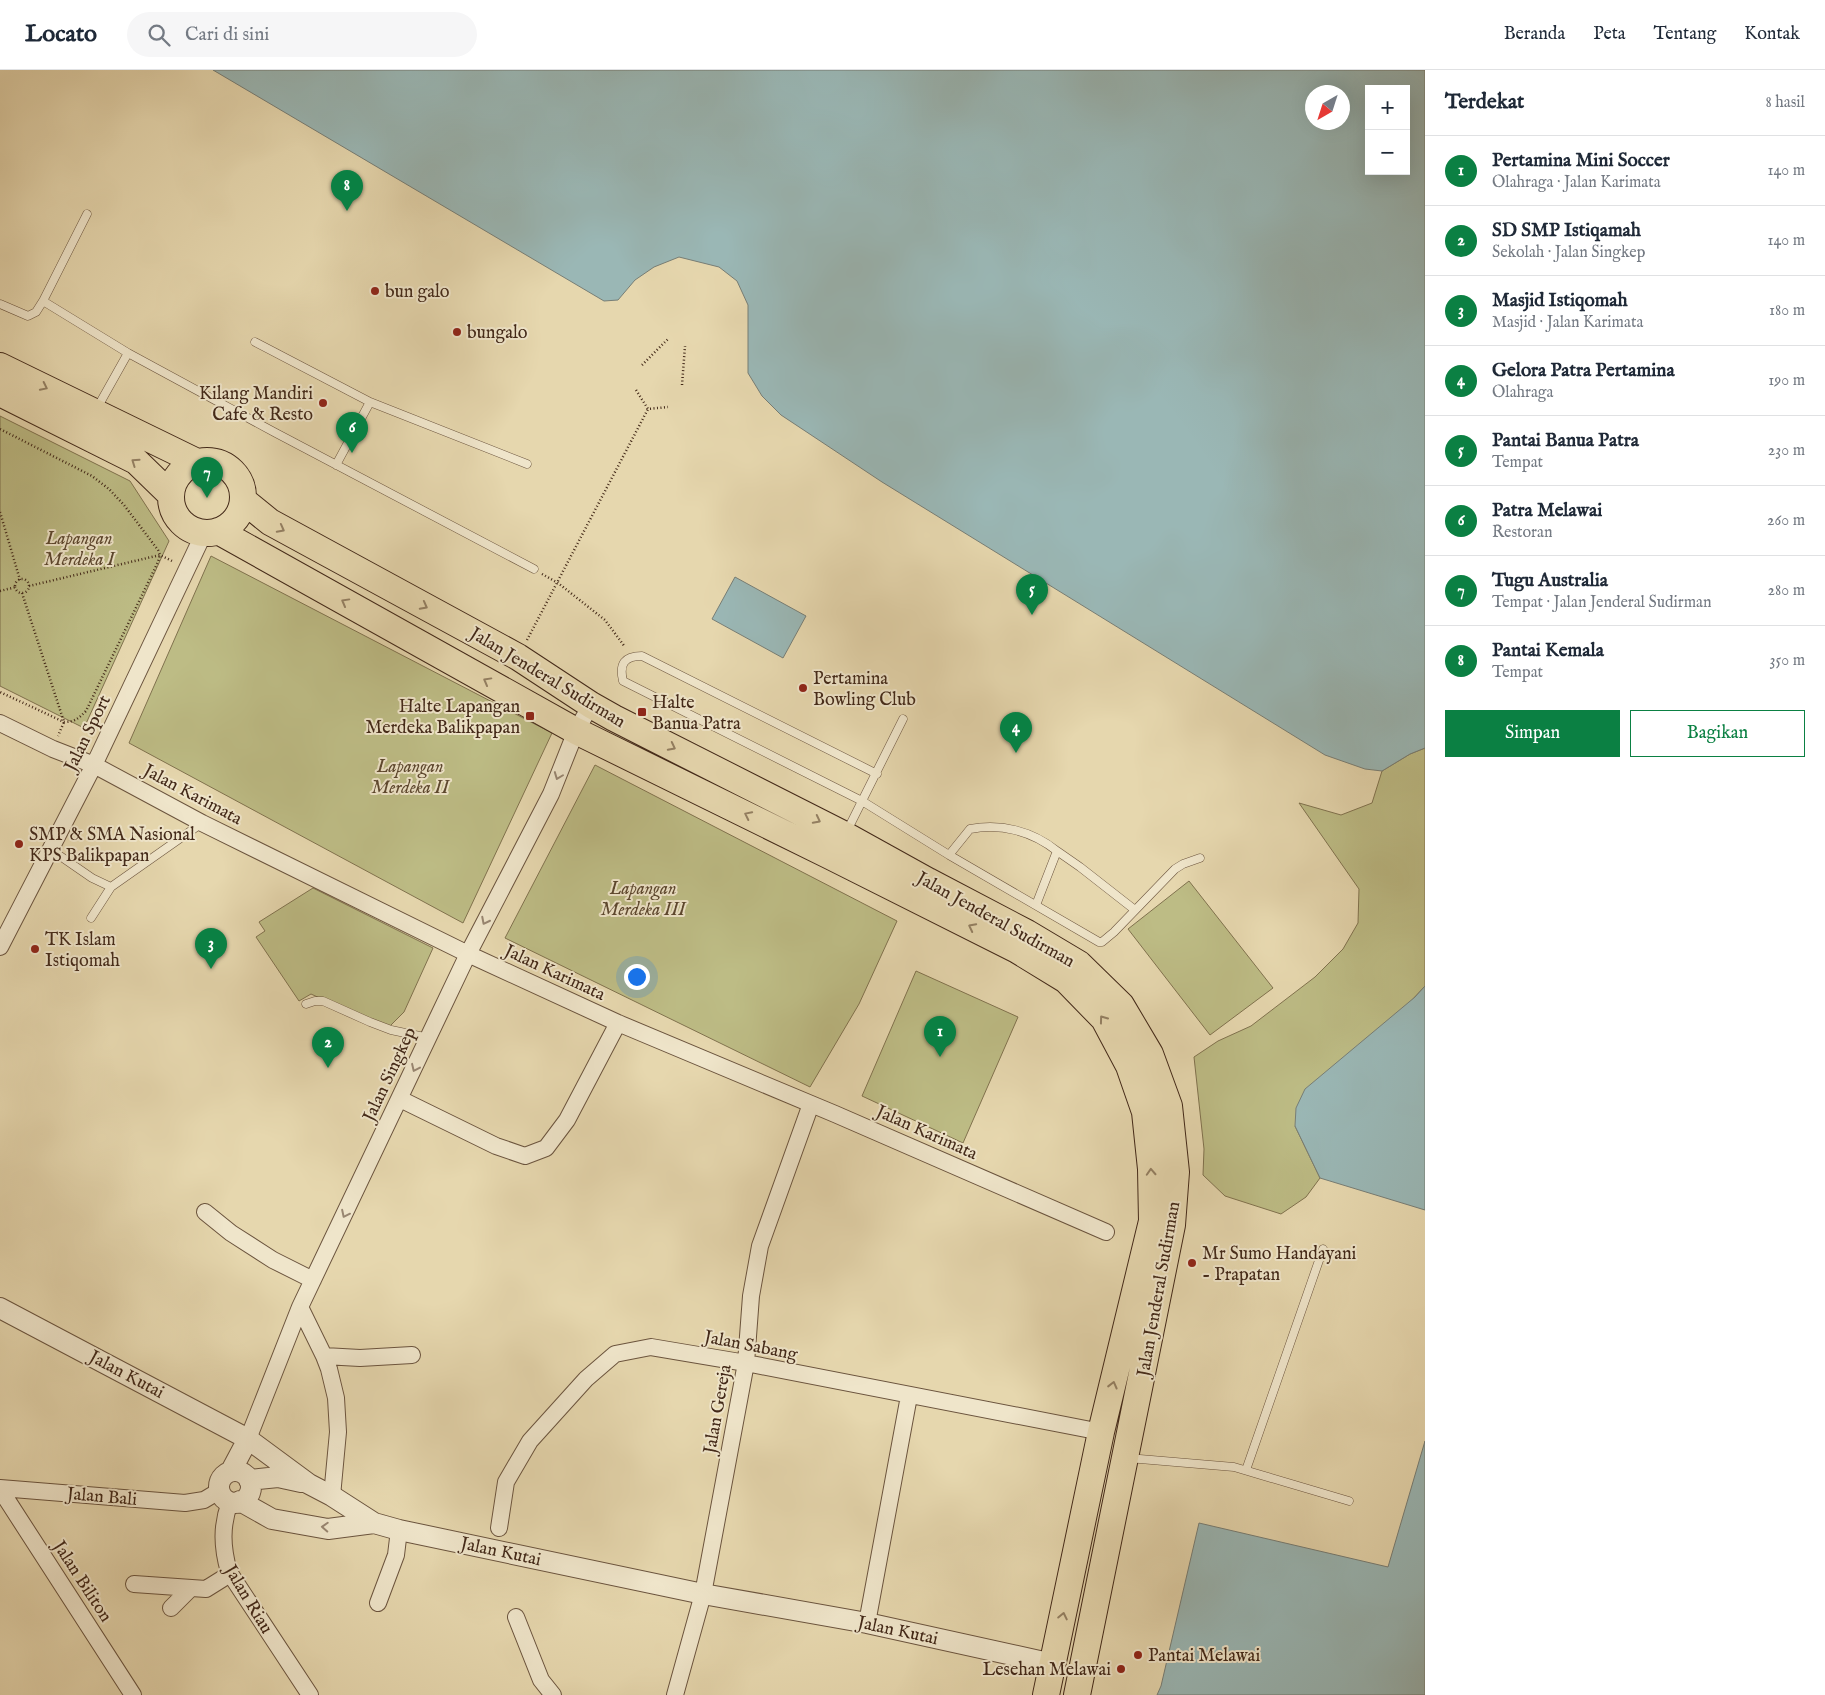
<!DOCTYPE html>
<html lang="id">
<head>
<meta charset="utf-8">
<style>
	:root { --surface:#fff; --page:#f6f6f7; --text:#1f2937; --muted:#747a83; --line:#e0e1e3; --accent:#0b8043 }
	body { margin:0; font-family:"IM FELL English",serif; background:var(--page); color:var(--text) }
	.controls { position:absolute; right:15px; top:15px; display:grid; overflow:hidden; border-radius:0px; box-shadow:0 5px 20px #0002 }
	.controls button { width:45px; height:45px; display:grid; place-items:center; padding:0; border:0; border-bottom:1px solid var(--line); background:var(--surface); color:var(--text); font:25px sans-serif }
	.compass { position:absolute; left:1305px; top:15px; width:45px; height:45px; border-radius:50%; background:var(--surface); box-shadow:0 5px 20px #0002; rotate:219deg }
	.you { position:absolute; left:636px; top:906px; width:18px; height:18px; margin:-12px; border:4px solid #fff; border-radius:50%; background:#1a73e8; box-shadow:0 0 0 8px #1a73e833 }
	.badge { display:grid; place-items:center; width:32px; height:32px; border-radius:50%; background:var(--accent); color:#fff; font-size:16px; font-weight:700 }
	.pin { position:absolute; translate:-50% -41px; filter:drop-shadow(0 1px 2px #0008) }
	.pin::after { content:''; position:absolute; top:26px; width:18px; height:15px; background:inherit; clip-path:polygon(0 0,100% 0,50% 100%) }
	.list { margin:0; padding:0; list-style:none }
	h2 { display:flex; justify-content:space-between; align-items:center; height:65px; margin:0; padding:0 20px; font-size:21px }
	h2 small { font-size:16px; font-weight:400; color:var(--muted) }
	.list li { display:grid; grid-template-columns:32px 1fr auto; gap:15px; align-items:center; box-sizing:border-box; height:70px; padding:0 20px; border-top:1px solid var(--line) }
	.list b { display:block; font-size:19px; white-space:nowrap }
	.list p { margin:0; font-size:16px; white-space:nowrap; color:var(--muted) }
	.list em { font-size:16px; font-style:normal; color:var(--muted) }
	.actions { display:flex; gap:10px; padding:15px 20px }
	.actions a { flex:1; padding:11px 0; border:1px solid var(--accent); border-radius:0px; text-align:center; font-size:18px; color:var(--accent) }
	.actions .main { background:var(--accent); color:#fff }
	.icon { flex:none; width:28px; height:28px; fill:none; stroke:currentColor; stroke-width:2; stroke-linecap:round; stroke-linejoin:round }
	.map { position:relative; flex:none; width:1425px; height:1625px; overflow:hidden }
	header { display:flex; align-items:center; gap:30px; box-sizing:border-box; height:70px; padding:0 25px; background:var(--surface); border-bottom:1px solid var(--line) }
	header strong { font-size:24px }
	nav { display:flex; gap:28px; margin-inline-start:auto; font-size:18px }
	.search { width:350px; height:45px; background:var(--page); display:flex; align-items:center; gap:12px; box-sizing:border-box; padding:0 18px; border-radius:28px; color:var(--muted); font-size:19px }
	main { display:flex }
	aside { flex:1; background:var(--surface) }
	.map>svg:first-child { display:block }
	.green { fill:#bdbc85; stroke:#80724e }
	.water { fill:#9ab7b5; stroke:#777e76; fill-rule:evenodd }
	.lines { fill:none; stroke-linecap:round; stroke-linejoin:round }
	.service-casing { stroke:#6b543e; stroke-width:9 }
	.minor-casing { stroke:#6b543e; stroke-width:18 }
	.tertiary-casing { stroke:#6b543e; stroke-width:22 }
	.trunk-casing { stroke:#422818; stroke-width:28 }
	.path { stroke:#422818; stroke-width:2.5; stroke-dasharray:1 2.5; stroke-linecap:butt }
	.service { stroke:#efe5ca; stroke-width:8 }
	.minor { stroke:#efe5ca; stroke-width:16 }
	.tertiary { stroke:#efe5ca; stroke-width:20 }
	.trunk { stroke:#e6d7ae; stroke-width:26 }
	.oneway { stroke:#948063 }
	.oneway2 { stroke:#988671 }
	.poi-dot { fill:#8f2418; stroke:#efe5ca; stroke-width:2 }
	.labels { text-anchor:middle; stroke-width:4; stroke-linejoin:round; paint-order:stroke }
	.poi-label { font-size:18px; fill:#422818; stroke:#efe5ca; text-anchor:start }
	.park-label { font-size:18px; font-style:italic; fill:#5b462e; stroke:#efe5ca }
	.street-label { font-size:18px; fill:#422818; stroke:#efe5ca }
</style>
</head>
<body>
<header>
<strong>Locato</strong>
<div class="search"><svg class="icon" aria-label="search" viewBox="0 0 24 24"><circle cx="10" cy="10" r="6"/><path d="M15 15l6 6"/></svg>Cari di sini</div>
<nav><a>Beranda</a><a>Peta</a><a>Tentang</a><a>Kontak</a></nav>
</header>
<main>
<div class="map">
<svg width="1425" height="1625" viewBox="0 0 1425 1625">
	<rect width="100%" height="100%" fill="#e6d7ae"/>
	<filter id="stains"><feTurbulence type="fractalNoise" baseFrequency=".004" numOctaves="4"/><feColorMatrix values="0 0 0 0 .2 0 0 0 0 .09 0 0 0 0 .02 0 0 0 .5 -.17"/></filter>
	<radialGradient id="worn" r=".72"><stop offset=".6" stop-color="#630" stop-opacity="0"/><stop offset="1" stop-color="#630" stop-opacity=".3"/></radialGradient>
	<!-- green -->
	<path class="green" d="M0 346 130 411 169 471 84 658 0 616Z
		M211 486 552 663 463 853 129 673Z
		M1425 678V916L1295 1056 1320 1108 1306 1127 1281 1144 1225 1126 1203 1105 1204 1079 1194 987 1218 971 1251 956 1315 907 1343 879 1358 853 1359 819 1299 733 1341 745 1372 733 1382 701 1410 684Z
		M595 695 897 851 859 934 810 1017 505 868Z
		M1189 811 1273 918 1210 965 1128 859Z
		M313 818 433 878 404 942 387 959 311 924 299 931 256 867 265 861 259 852Z
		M916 901 1018 947 963 1073 862 1026Z"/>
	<!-- water -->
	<path class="water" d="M213 0H1425V678L1410 684 1382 701 1365 699 1325 685 882 412 781 345 762 326 748 303V235L737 211 719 197 679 187 654 197 635 210 618 230 604 231ZM1369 19H1406V101H1369ZM1342 22V52H1312V22Z
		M735 507 806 546 783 588 712 549Z
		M1425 916V1140L1320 1108 1295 1056 1296 1038 1305 1019 1415 927Z
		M1425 1371V1625H1157L1161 1616 1199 1453 1388 1497Z"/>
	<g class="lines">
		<!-- service casing -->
		<g class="service-casing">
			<path id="service" d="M43 231 128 283
				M0 234 28 246 36 242 43 231 87 144
				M255 272 370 332 336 395
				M370 332 527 394
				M96 340 128 283 274 362 534 499
				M877 704 642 586C624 586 619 594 623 611L862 731 949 785 1099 872H1102L1114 862 1175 799 1183 794 1200 788
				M847 761 903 649
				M50 779 92 808 111 817 202 753
				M1057 781 1080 797 1135 840
				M949 785 970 759C1001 753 1032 761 1057 781L1036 835
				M91 848 111 817
				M306 934 315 931H323L370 952 391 960 429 968
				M1128 1388 1234 1397 1349 1431
				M1246 1400 1323 1179"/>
		</g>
		<!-- minor casing -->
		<g class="minor-casing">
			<path id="minor" d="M0 653 53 679 94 695 202 753 468 884 618 953 835 1044 1106 1162
				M0 877 94 695 204 463
				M400 1029 496 1076 525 1086 546 1078 567 1050 618 953
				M205 1142 231 1163 273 1190 313 1210
				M300 1237 324 1286 329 1299 336 1328 338 1362 332 1426
				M324 1286 360 1288 412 1285
				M248 1369 300 1237 468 884 551 724 576 661 591 635
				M0 1418 185 1433 204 1430 219 1421
				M0 1419 133 1625
				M230 1432C221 1456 222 1477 229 1502L310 1625
				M499 1458 506 1412 530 1371 586 1309 615 1284 651 1277 746 1293 1091 1360
				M134 1514 206 1519 222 1509 229 1502
				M378 1533 396 1485 399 1460
				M171 1538 190 1519
				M516 1547 541 1610 553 1625
				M867 1553 909 1326
				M675 1625 703 1524 746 1293 751 1226 760 1176 811 1034"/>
		</g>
		<!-- tertiary casing -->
		<g class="tertiary-casing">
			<path id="tertiary" d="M0 1238 248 1369 309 1414 332 1426 374 1453 399 1460 703 1524 867 1553 1053 1594
				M231 1401 248 1369
				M219 1417a16 16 0 1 1 32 0a16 16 0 1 1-32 0Z
				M249 1410 278 1407 301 1412
				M240 1431 272 1449 328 1459 374 1453"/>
		</g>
		<!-- trunk casing -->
		<g class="trunk-casing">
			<path id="trunk" d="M0 296 197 392
				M0 323 136 391 171 425
				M171 427a36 36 0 1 1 72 0a36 36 0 1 1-72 0Z
				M243 430 270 452 518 587 591 635 614 648 845 765 928 811 1027 863 1079 894 1121 935 1150 984 1169 1036 1176 1102 1172 1155 1077 1625
				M218 461 576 661 830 786 1017 880 1066 910 1104 949 1129 996 1145 1042 1151 1099 1152 1151 1101 1362 1046 1625"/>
		</g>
		<!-- path -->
		<path class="path" d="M642 295 669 268
			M682 315 685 276
			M636 320 648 339 668 337
			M0 359 92 406 109 419 124 435 158 480 160 485 158 492 86 641C79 648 75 652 64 652L0 622
			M0 442 20 510
			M542 504 558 513 605 550 625 577
			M15 516a7 7 0 1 1 14 0a7 7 0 1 1-14 0Z
			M29 516 160 485 174 492
			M0 521 16 517
			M22 523 64 652 58 666
			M527 570 648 339"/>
		<!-- service -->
		<use href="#service" class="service"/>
		<!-- minor -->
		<use href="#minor" class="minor"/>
		<!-- tertiary -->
		<use href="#tertiary" class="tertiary"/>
		<!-- trunk -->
		<use href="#trunk" class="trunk"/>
	</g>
	<!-- one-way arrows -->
	<defs><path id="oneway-chevron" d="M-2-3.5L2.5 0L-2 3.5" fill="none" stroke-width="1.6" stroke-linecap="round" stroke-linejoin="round" transform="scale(1.25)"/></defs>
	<g class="oneway">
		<use href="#oneway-chevron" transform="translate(44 317) rotate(26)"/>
		<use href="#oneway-chevron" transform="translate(135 392) rotate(-145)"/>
		<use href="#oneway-chevron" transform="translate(281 459) rotate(28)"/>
		<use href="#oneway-chevron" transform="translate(345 532) rotate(-151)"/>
		<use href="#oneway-chevron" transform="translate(424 536) rotate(28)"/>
		<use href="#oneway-chevron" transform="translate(487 611) rotate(-151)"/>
		<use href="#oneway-chevron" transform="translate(672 677) rotate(27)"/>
		<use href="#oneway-chevron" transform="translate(748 745) rotate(-154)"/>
		<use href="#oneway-chevron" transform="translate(817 750) rotate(27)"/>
		<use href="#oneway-chevron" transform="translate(972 857) rotate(-153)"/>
		<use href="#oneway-chevron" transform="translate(1103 949) rotate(-126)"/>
		<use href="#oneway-chevron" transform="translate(1151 1102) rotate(-93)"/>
		<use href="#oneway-chevron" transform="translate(1113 1315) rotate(-76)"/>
		<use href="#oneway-chevron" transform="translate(1063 1546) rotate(-78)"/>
	</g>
	<g class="oneway2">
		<use href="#oneway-chevron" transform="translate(558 706) rotate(111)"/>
		<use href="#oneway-chevron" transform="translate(485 851) rotate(117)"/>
		<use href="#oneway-chevron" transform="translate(415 998) rotate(115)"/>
		<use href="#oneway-chevron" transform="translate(345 1144) rotate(116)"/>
		<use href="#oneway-chevron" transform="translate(325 1457) rotate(-177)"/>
	</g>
	<!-- markers -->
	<g class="poi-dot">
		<circle cx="375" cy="221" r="5"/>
		<circle cx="457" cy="262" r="5"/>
		<circle cx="323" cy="333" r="5"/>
		<circle cx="803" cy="618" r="5"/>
		<rect x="637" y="637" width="10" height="10" rx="2.5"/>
		<rect x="525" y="641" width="10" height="10" rx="2.5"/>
		<circle cx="19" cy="774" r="5"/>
		<circle cx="35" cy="879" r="5"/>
		<circle cx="1192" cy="1193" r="5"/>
		<circle cx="1138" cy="1585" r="5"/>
		<circle cx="1121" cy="1599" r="5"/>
	</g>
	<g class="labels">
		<!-- poi labels -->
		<g class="poi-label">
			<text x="385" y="227">bun galo</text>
			<text x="467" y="268">bungalo</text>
			<text x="313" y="329" text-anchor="end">Kilang Mandiri<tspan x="313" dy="21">Cafe &amp; Resto</tspan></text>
			<text x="813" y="614">Pertamina<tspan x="813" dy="21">Bowling Club</tspan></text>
			<text x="652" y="638">Halte<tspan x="652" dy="21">Banua Patra</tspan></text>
			<text x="520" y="642" text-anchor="end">Halte Lapangan<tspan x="520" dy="21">Merdeka Balikpapan</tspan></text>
			<text x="29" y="770">SMP &amp; SMA Nasional<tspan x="29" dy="21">KPS Balikpapan</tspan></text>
			<text x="45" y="875">TK Islam<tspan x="45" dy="21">Istiqomah</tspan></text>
			<text x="1202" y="1189">Mr Sumo Handayani<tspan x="1202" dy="21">- Prapatan</tspan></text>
			<text x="1148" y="1591">Pantai Melawai</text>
			<text x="1111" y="1605" text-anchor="end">Lesehan Melawai</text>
		</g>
		<!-- park labels -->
		<g class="park-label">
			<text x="79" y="474">Lapangan<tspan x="79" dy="21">Merdeka I</tspan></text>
			<text x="410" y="702">Lapangan<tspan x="410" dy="21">Merdeka II</tspan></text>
			<text x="643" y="824">Lapangan<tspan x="643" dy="21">Merdeka III</tspan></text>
		</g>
		<!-- street labels -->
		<g class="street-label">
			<text transform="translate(548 607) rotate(31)" y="6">Jalan Jenderal Sudirman</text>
			<text transform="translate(87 663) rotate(-64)" y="6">Jalan Sport</text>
			<text transform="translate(193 724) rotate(28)" y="6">Jalan Karimata</text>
			<text transform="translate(996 849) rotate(29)" y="6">Jalan Jenderal Sudirman</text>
			<text transform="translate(555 902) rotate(25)" y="6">Jalan Karimata</text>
			<text transform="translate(389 1004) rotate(-65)" y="6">Jalan Singkep</text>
			<text transform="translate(927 1062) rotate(24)" y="6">Jalan Karimata</text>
			<text transform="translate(1158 1219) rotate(-80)" y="6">Jalan Jenderal Sudirman</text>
			<text transform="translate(751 1275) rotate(11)" y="6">Jalan Sabang</text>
			<text transform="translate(127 1304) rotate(28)" y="6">Jalan Kutai</text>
			<text transform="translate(717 1339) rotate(-80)" y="6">Jalan Gereja</text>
			<text transform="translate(102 1426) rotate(5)" y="6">Jalan Bali</text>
			<text transform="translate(501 1481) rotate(12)" y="6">Jalan Kutai</text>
			<text transform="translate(83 1511) rotate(57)" y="6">Jalan Biliton</text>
			<text transform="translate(249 1529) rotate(59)" y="6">Jalan Riau</text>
			<text transform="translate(898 1560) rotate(12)" y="6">Jalan Kutai</text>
		</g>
	</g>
	<rect width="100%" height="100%" filter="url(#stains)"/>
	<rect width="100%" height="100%" fill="url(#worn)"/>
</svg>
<div class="controls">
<button>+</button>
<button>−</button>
</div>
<svg class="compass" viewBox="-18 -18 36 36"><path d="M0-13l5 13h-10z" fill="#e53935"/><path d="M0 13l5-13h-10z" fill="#747a83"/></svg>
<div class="you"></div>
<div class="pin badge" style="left:940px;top:987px">1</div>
<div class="pin badge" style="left:328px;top:998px">2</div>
<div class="pin badge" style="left:211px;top:899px">3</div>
<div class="pin badge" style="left:1016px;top:683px">4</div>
<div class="pin badge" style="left:1032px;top:545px">5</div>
<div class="pin badge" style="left:352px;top:383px">6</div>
<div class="pin badge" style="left:207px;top:428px">7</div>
<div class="pin badge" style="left:347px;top:141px">8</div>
</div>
<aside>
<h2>Terdekat<small>8 hasil</small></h2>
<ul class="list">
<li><span class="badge">1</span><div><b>Pertamina Mini Soccer</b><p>Olahraga · Jalan Karimata</p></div><em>140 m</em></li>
<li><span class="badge">2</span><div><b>SD SMP Istiqamah</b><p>Sekolah · Jalan Singkep</p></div><em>140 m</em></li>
<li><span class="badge">3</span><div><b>Masjid Istiqomah</b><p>Masjid · Jalan Karimata</p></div><em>180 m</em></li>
<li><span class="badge">4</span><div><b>Gelora Patra Pertamina</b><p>Olahraga</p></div><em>190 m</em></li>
<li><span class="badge">5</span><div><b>Pantai Banua Patra</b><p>Tempat</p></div><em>230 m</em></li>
<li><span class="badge">6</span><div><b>Patra Melawai</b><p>Restoran</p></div><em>260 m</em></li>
<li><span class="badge">7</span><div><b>Tugu Australia</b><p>Tempat · Jalan Jenderal Sudirman</p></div><em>280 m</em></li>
<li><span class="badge">8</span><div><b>Pantai Kemala</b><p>Tempat</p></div><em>350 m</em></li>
</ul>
<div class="actions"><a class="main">Simpan</a><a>Bagikan</a></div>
</aside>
</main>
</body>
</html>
